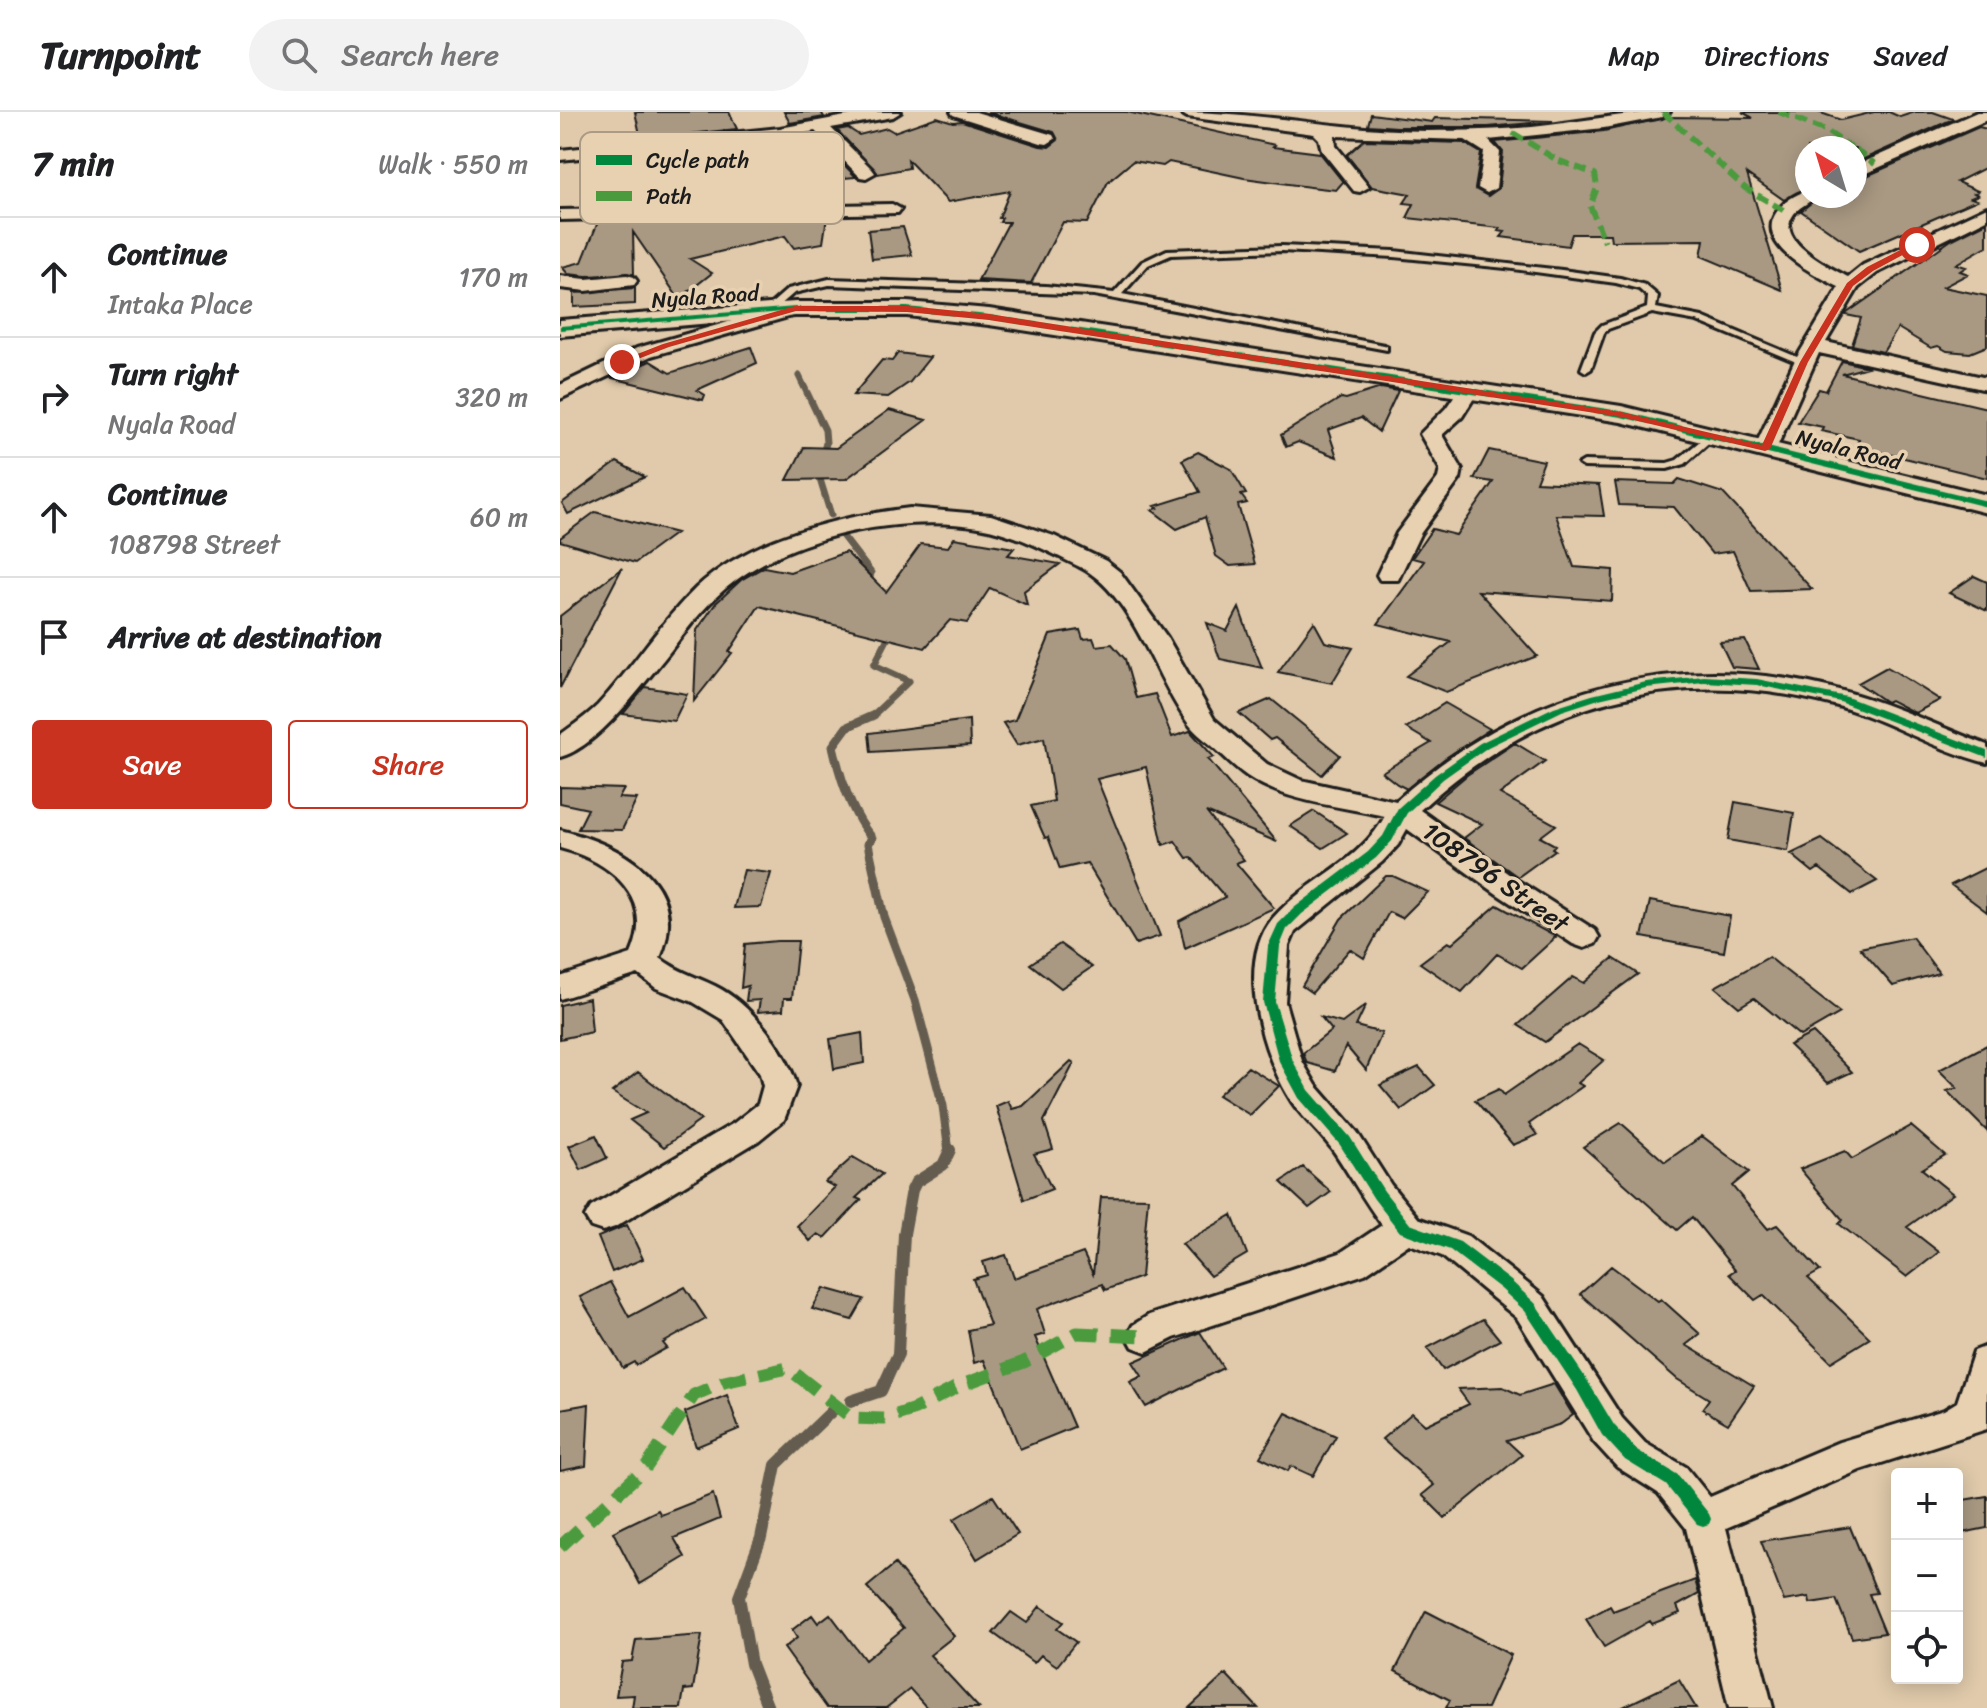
<!DOCTYPE html>
<html lang="en">
<head>
<meta charset="utf-8">
<style>
	:root { --surface:#fff; --page:#f2f2f2; --text:#202124; --muted:#757577; --line:#e0e0e0; --accent:#c8321e }
	body { margin:0; font-family:Sriracha,sans-serif; background:var(--page); color:var(--text) }
	.controls { position:absolute; right:24px; bottom:24px; display:grid; overflow:hidden; border-radius:8px; box-shadow:0 4px 20px #0003 }
	.controls button { width:72px; height:72px; display:grid; place-items:center; padding:0; border:0; border-bottom:2px solid var(--line); background:var(--surface); color:var(--text); font:40px sans-serif }
	.compass { position:absolute; left:1235px; top:24px; width:72px; height:72px; border-radius:50%; background:var(--surface); box-shadow:0 4px 20px #0003; rotate:322deg }
	.stop { position:absolute; width:24px; height:24px; margin:-18px; border:6px solid #c8321e; border-radius:50%; background:#fff }
	.stop.end { background:#c8321e; border-color:#fff; box-shadow:0 2px 8px #0008 }
	.list { margin:0; padding:0; list-style:none }
	h2 { display:flex; justify-content:space-between; align-items:center; height:104px; margin:0; padding:0 32px; font-size:34px }
	h2 small { font-size:26px; font-weight:400; color:var(--muted) }
	.list li { display:grid; grid-template-columns:52px 1fr auto; gap:24px; align-items:center; box-sizing:border-box; height:120px; padding:0 32px; border-top:2px solid var(--line) }
	.list b { display:block; font-size:30px; white-space:nowrap }
	.list p { margin:0; font-size:26px; white-space:nowrap; color:var(--muted) }
	.list em { font-size:26px; font-style:normal; color:var(--muted) }
	.actions { display:flex; gap:16px; padding:24px 32px }
	.actions a { flex:1; padding:18px 0; border:2px solid var(--accent); border-radius:8px; text-align:center; font-size:28px; color:var(--accent) }
	.actions .main { background:var(--accent); color:#fff }
	.icon { flex:none; width:44px; height:44px; fill:none; stroke:currentColor; stroke-width:2; stroke-linecap:round; stroke-linejoin:round }
	.map { position:relative; flex:none; width:1427px; height:1596px; overflow:hidden }
	header { display:flex; align-items:center; gap:48px; box-sizing:border-box; height:112px; padding:0 40px; background:var(--surface); border-bottom:2px solid var(--line) }
	header strong { font-size:38px }
	nav { display:flex; gap:44px; margin-inline-start:auto; font-size:28px }
	.search { width:560px; height:72px; background:var(--page); display:flex; align-items:center; gap:20px; box-sizing:border-box; padding:0 28px; border-radius:44px; color:var(--muted); font-size:30px }
	main { display:flex }
	aside { flex:1; background:var(--surface) }
	.map>svg:first-child { display:block }
	.lines { fill:none; stroke-linecap:round; stroke-linejoin:round }
	.stream-far2 { stroke:#635b50; stroke-width:7 }
	.stream-far1 { stroke:#635b50; stroke-width:9 }
	.stream { stroke:#635b50; stroke-width:12 }
	.building { fill:#a99983; stroke:#1c1c1c; stroke-width:2 }
	.service-casing { stroke:#1c1c1c; stroke-width:6 }
	.minor-casing { stroke:#1c1c1c; stroke-width:6 }
	.tertiary-casing { stroke:#1c1c1c; stroke-width:6 }
	.service { fill:#e8d1b1; fill-rule:evenodd }
	.minor { fill:#e8d1b1; fill-rule:evenodd }
	.tertiary { fill:#e8d1b1; fill-rule:evenodd }
	.quiet-far1 { stroke:#4c9a3e; stroke-width:6; stroke-dasharray:12 6; stroke-linecap:butt }
	.quiet { stroke:#4c9a3e; stroke-width:13; stroke-dasharray:26 13; stroke-linecap:butt }
	.cycleway-casing { stroke:#e8d1b1; stroke-width:5 }
	.cycleway { fill:#00873e; fill-rule:evenodd }
	.route { fill:#c8321e }
	.labels { text-anchor:middle; stroke-width:7; stroke-linejoin:round; paint-order:stroke }
	.far-street-label { font-size:22px; fill:#1c1c1c; stroke:#e8d1b1 }
	.street-label { font-size:26px; fill:#1c1c1c; stroke:#e8d1b1 }
	.key { fill:#e8d1b1; stroke:#ab9b84; stroke-width:2 }
	.key-label { font-size:22px; fill:#1c1c1c }
</style>
</head>
<body>
<header>
<strong>Turnpoint</strong>
<div class="search"><svg class="icon" aria-label="search" viewBox="0 0 24 24"><circle cx="10" cy="10" r="6"/><path d="M15 15l6 6"/></svg>Search here</div>
<nav><a>Map</a><a>Directions</a><a>Saved</a></nav>
</header>
<main>
<aside>
<h2>7 min<small>Walk · 550 m</small></h2>
<ul class="list">
<li><svg class="icon" aria-label="ahead" viewBox="0 0 24 24"><path d="M12 20V5M6 11l6-6 6 6"/></svg><div><b>Continue</b><p>Intaka Place</p></div><em>170 m</em></li>
<li><svg class="icon" aria-label="right" viewBox="0 0 24 24"><path d="M7 20v-9h11M14 6l5 5-5 5"/></svg><div><b>Turn right</b><p>Nyala Road</p></div><em>320 m</em></li>
<li><svg class="icon" aria-label="ahead" viewBox="0 0 24 24"><path d="M12 20V5M6 11l6-6 6 6"/></svg><div><b>Continue</b><p>108798 Street</p></div><em>60 m</em></li>
<li><svg class="icon" aria-label="arrive" viewBox="0 0 24 24"><path d="M6 21V4h12l-3 4 3 4H6"/></svg><div><b>Arrive at destination</b></div></li>
</ul>
<div class="actions"><a class="main">Save</a><a>Share</a></div>
</aside>
<div class="map">
<svg width="1427" height="1596" viewBox="0 0 1427 1596">
	<rect width="100%" height="100%" fill="#e0caab"/>
	<filter id="ink" filterUnits="userSpaceOnUse"><feTurbulence type="fractalNoise" baseFrequency=".0125" numOctaves="2"/><feDisplacementMap in="SourceGraphic" scale="16" xChannelSelector="R" yChannelSelector="G"/><feConvolveMatrix kernelMatrix="1 2 1 2 8 2 1 2 1" color-interpolation-filters="sRGB"/></filter>
	<g filter="url(#ink)">
		<g class="lines">
			<!-- stream-far2 -->
			<path class="stream-far2" d="M239 264 265 318 266 331 258 361 271 403
				M281 422 311 461 308 475
				M311 605 349 569 314 553 333 516"/>
			<!-- stream-far1 -->
			<path class="stream-far1" d="M314 603 287 615 273 634C280 665 291 702 312 726L308 732 324 805 355 888 383 994 389 1040"/>
			<!-- stream -->
			<path class="stream" d="M291 1289 321 1279 338 1242 344 1122 352 1078 356 1070 383 1053 390 1038
				M208 1596 191 1552 179 1485 201 1426 216 1353 275 1296"/>
		</g>
		<!-- building -->
		<path class="building" d="M75 0H169L177 17 81 27Z
			M224 0H261L264 5 230 11Z
			M427 0H567L715 33 713 35 760 41 783 70 776 78 750 75 684 66 609 50 603 54 573 49 548 70 527 111 503 110 471 171 418 168 449 110H440L442 106H439L450 79 388 90 348 48 349 56 318 62 277 18 288 16 299 23 327 16 334 20 377 5 393 10 402 9 480 34 489 35 498 28 494 20Z
			M1182 0H1258L1281 8 1314 0H1329L1340 5 1355 0H1373L1393 7 1295 51V36H1247V76L1224 88 1187 62 1222 178 1141 144 1144 128 1051 129 1050 122H1012L1008 134 941 125 945 120 938 119 940 116 847 106 854 92 844 91 850 82 812 75 787 43 804 28 904 31 921 41 915 77 928 84 939 76 943 40 935 30 1044 19 1108 5 1193 6Z
			M811 2 872 10 875 6 993 9 928 15H837L808 13Z
			M1419 15 1427 17V55L1397 70 1418 79 1414 81 1418 83 1411 86 1417 88 1299 139 1241 99 1259 84H1295V69Z
			M254 22 296 65 272 67 269 90 45 94 64 45 71 44V48L86 46 85 42 183 33 189 46 247 41 238 25Z
			M267 105 263 131 234 136 225 124 130 147 152 161 119 187 73 120 74 162 26 164 8 162 2 155 22 150 38 110Z
			M1427 110V134L1396 152 1406 155 1400 159 1408 162 1383 175 1427 184V234L1410 241 1387 239 1378 234 1371 236 1338 216 1323 240 1292 233 1301 206 1286 203 1287 201 1391 128Z
			M343 115 352 143 312 147 308 118Z
			M75 176V192L14 195V181Z
			M191 235 197 251 137 278 145 283 143 288 52 266 90 249 110 261Z
			M338 241 370 245 350 270 328 285 293 283 322 248 332 249Z
			M1282 249 1307 255 1282 262 1427 296V366L1307 337 1309 335 1297 332 1299 327 1261 319 1263 315 1238 310 1259 277 1266 279Z
			M821 276 838 279 819 320 801 306 768 318 777 345 738 330 726 335 721 323 781 286 786 287Z
			M329 298 366 308 286 367 227 368 244 335 276 336Z
			M929 338 984 349 976 370 1039 373 1044 404 996 403 1014 455 1053 458 1052 489 918 479 977 544 886 580 846 564 891 530 818 512 864 449 852 446 872 417 896 423 933 370 914 367Z
			M638 340 671 357 686 382 681 383 687 391 678 393 695 452 670 454 656 444 645 405 617 417 592 398 598 396 595 394 640 380 622 348Z
			M57 350 85 365 8 402 2 391Z
			M1119 367 1163 381 1252 477 1191 479 1173 439 1152 442 1114 395 1059 393 1055 370 1114 372Z
			M35 400 116 421 75 451 0 429V426Z
			M394 426 454 436 448 443 500 452 464 479 467 493 430 476 407 511 390 508 365 536 199 494 169 540 172 541 134 589 137 518 156 491 181 468 204 455 230 460 286 440 326 480 361 432 388 435Z
			M62 456 0 576V504Z
			M1414 464 1427 470V499L1389 481Z
			M679 496 688 521 702 556 660 547 647 511 667 519Z
			M754 510 765 530 793 536 772 571 718 560Z
			M520 518 523 527 533 526 536 534 552 532 565 547 576 586 595 582 612 625 630 619 654 645 648 647 717 730 646 700 684 748 676 751 714 796 625 836 619 809 665 785 631 745 627 746 615 729 603 733 586 655 537 667 600 824 576 832 527 751 500 757 488 725 485 726 471 694 494 689 484 626 457 633 443 611 455 608 490 523Z
			M1185 528 1199 557 1172 555 1160 530Z
			M1327 555 1336 560 1380 588 1355 601 1330 588 1326 590 1298 571Z
			M85 575 127 582 114 609 63 602Z
			M711 587 780 643 762 663 715 626 710 628 679 601Z
			M885 591 930 617 884 647 847 677 837 672 822 660 871 631 846 616Z
			M409 608 410 634 311 640 309 621Z
			M955 631 985 649 940 682 996 713 980 725 995 733 992 736 995 738 958 765 904 726 922 712 875 690 907 663Z
			M0 675 64 677 59 686 77 687 62 718 18 717 28 697 0 691Z
			M1175 690 1234 701 1228 739 1168 728Z
			M754 699 787 721 763 736 730 714Z
			M1262 727 1317 769 1292 782 1259 756 1253 760 1231 742Z
			M1427 755V800L1391 773Z
			M184 758 211 761 201 795 174 796Z
			M826 764H833L868 780 842 806 829 800 804 846 790 837 752 881 742 874 781 807Z
			M1090 789 1170 804 1164 840 1082 825Z
			M937 793 996 825 962 856 937 842 902 880 860 851 888 830 892 832Z
			M1352 825 1379 861 1333 874 1300 836Z
			M217 829H238L232 886H224L223 898 198 900 200 888 186 889 188 874 181 876 185 832Z
			M500 832 532 855 501 876 470 852Z
			M1209 845 1220 854 1280 901 1240 924 1194 886 1179 895 1155 875Z
			M1053 846 1078 862 985 930 958 913 1013 865 1024 871Z
			M29 886 32 920 0 927V893Z
			M806 893 796 914 822 921 806 958 786 934 775 959 747 951 743 941 772 918 761 905 782 911Z
			M302 921 304 951 274 957 270 927Z
			M1253 921 1292 960 1268 971 1229 933Z
			M1018 932 1044 948 1018 971 1023 974 969 1012 977 1023 953 1033 915 988 939 977 944 983Z
			M1427 933V1019L1387 979 1397 976 1379 958Z
			M511 949 514 951 484 1009 493 1037 474 1042 492 1077 464 1088 436 994 448 989 452 997 463 994Z
			M688 955 719 974 690 1003 658 983Z
			M859 955 875 973 841 998 820 973Z
			M78 960 141 1008 104 1035 70 1008 86 1001 52 980Z
			M1061 1011 1105 1050 1142 1024 1189 1060 1172 1074 1208 1117 1217 1113 1260 1159 1248 1166 1310 1226 1271 1250 1203 1183 1195 1188 1169 1162 1175 1158 1132 1105 1117 1118 1023 1035Z
			M1351 1014 1385 1043 1362 1057 1393 1082 1347 1115 1379 1140 1347 1165 1279 1112 1283 1108 1240 1057 1285 1039 1292 1047Z
			M36 1023 47 1046 21 1058 9 1034Z
			M293 1045 322 1062 296 1086 301 1088 265 1126 258 1122 250 1129 237 1114 275 1075 265 1070Z
			M743 1055 771 1080 749 1096 721 1070Z
			M541 1085 588 1086 581 1165 545 1178 542 1172 477 1197 485 1222 475 1225 514 1315 460 1337 424 1248 414 1251 408 1218 430 1213 413 1167 427 1163 423 1150 446 1143 454 1166 523 1141 533 1162Z
			M672 1103 687 1142 650 1164 622 1132Z
			M67 1113 83 1147 52 1160 38 1125Z
			M1051 1154 1098 1189 1101 1187 1140 1222 1126 1233 1194 1274 1168 1312 1142 1297 1149 1287 1117 1267 1020 1182Z
			M50 1170 69 1205 125 1175 146 1207 103 1231 107 1236 76 1253 74 1250 63 1256 20 1185Z
			M264 1176 304 1187 292 1208 252 1197Z
			M923 1207 940 1228 883 1258 867 1236Z
			M640 1220 663 1256 586 1295 570 1270 582 1264 573 1250Z
			M994 1272 1013 1303 1001 1312 947 1329 962 1343 885 1406 862 1383 874 1373 822 1327 852 1301 865 1313 909 1292 898 1277 943 1275 960 1283Z
			M167 1283 179 1317 136 1335 125 1300Z
			M29 1292 26 1354 0 1359V1297Z
			M726 1301 776 1324 753 1364 731 1354 728 1359 700 1345Z
			M153 1382 160 1407 114 1426 125 1445 80 1472 53 1420 98 1398 101 1403Z
			M433 1384 458 1422 417 1447 394 1407Z
			M1427 1384V1416L1397 1422V1389Z
			M1290 1415 1317 1481 1309 1482 1325 1521 1292 1526 1276 1487 1250 1491 1249 1485 1224 1489 1201 1429Z
			M335 1452 394 1524 370 1543 419 1596H367L350 1577 326 1596H267L224 1536 237 1526 232 1518 252 1503 258 1511 270 1502 305 1548 344 1516 307 1475Z
			M1135 1468 1139 1482 1117 1494 1120 1501 1092 1512 1090 1509 1044 1535 1026 1507 1050 1494 1053 1499Z
			M480 1494 503 1510 497 1517 516 1530 497 1554 481 1543 474 1551 433 1521 451 1500 467 1511Z
			M866 1499 951 1543 927 1596H886L890 1588 835 1559Z
			M142 1523 133 1577 124 1578 121 1596H72L74 1583 56 1584 62 1550 72 1549 76 1528Z
			M666 1562 698 1596H629Z
			M1119 1568 1136 1596H1061Z"/>
		<g class="lines">
			<!-- service casing -->
			<g class="service-casing">
				<path id="service" d="M722 134 834 139 1002 158 1060 166 1085 173 1098 184 1096 196 1142 205 1249 250 1241 252 1137 209 1092 201 1048 217 1044 221 1031 257 1026 260 1021 257 1035 220 1042 213 1087 196 1088 185 1079 177 1056 171 946 156 834 145 722 139 611 143 588 153 562 182 824 233 827 234V238L534 183 269 173 234 181 211 201 203 199 228 177 269 167 486 174 554 181 582 150 607 138Z
					M1151 320 1155 321V325L1125 352 1107 357 1024 355 1019 352 1024 349 1107 351 1117 348Z"/>
			</g>
			<!-- minor casing -->
			<g class="minor-casing">
				<path id="minor" d="M307 0H341L333 5 271 16 312 57 315 61 306 66 300 65 255 19 220 26 0 48V38L220 16Z
					M391 0H416L493 23 495 27 487 32 481 31 393 3Z
					M619 0C702 0 784 19 868 19 908 19 949 18 989 13 1030 8 1069 0 1110 0L1102 5 1044 16 928 28 940 40 936 76 927 81 918 76 924 40 905 28 775 24 776 34 809 75 800 80 794 79 762 39 759 27 754 22 627 5Z
					M1417 0H1427V8L1295 66V54Z
					M1247 79V84H1256C1249 92 1237 95 1232 105 1217 130 1271 156 1288 165L1303 153 1427 95V107L1317 161 1298 176 1266 230 1427 266V278L1259 241 1216 337 1213 342H1197L1194 337 1234 250 1279 175C1255 163 1195 134 1216 101 1223 90 1235 82 1247 79Z
					M332 92 341 97 338 101 0 108V98Z
					M67 163 74 165 77 169 74 173 26 179 0 176V164L26 167Z
					M235 191 245 197 242 201 91 244 0 287V273L77 236Z
					M908 272 919 278 902 305 882 323 902 357 900 367 860 422 838 468H820L817 463 837 421 878 366 880 357 860 322 886 296 901 274Z
					M350 396 431 403 494 424 546 449 560 460 607 525 654 607 707 652 741 668 836 689C964 573 1124 533 1290 581 1336 594 1382 616 1427 633V651C1374 638 1327 607 1274 593 1118 552 978 588 860 698L957 768 1035 818 1039 825 1035 832 1024 836 1013 832 937 782 847 717 838 733 822 750 735 820 729 834 725 890 742 949 756 973 797 1020 831 1073 858 1106 908 1124 983 1184 1062 1306 1085 1331 1126 1355 1150 1385 1279 1330 1384 1298 1397 1290 1414 1239 1427 1234V1317L1300 1358 1166 1416 1213 1596H1169L1126 1416 1098 1381 1057 1355 1034 1330 957 1206 882 1144 849 1132 805 1162 614 1226 586 1240 573 1235 567 1224 573 1213 589 1203 780 1141 822 1113C805 1090 791 1065 775 1041 763 1023 744 1008 732 990 703 946 674 851 713 806 747 767 800 751 825 704 780 694 726 690 687 664 677 657 668 648 659 640 651 632 640 625 632 616 596 571 574 482 520 455 488 439 454 421 419 415 337 401 214 426 154 487 135 505 120 527 104 547 80 576 36 636 0 645V623C12 614 27 604 38 593 72 556 100 511 136 476 188 426 281 404 350 396Z
					M0 718C62 733 132 771 100 846 118 860 135 864 155 874 190 891 226 937 237 974L224 1008 198 1029 55 1115 43 1119 31 1115 25 1105 31 1095 174 1011 198 992 203 974 200 962 163 908 133 890 96 876 78 862 0 887V865L71 842C96 786 51 749 0 736Z"/>
			</g>
			<!-- tertiary casing -->
			<g class="tertiary-casing">
				<path id="tertiary" d="M235 190H347L429 197 1061 294 1427 383V401L1061 310 429 213 347 204H235L0 224V208Z"/>
			</g>
			<!-- service -->
			<use href="#service" class="service"/>
			<!-- minor -->
			<use href="#minor" class="minor"/>
			<!-- tertiary -->
			<use href="#tertiary" class="tertiary"/>
			<!-- quiet-far1 -->
			<path class="quiet-far1" d="M1103 0 1185 76 1225 99
				M1219 0 1266 19 1292 36
				M953 21 997 48 1035 62 1037 76 1030 94 1045 130
				M1295 38 1315 52"/>
			<!-- quiet -->
			<path class="quiet" d="M0 1435 87 1354 134 1283 164 1270 228 1256 292 1306 324 1307 355 1297 399 1274 464 1250 517 1221 586 1224"/>
			<!-- cycleway casing -->
			<g class="cycleway-casing">
				<path id="cycleway" d="M235 195H347L429 203 1061 299 1427 389V395L1061 305 429 207 347 199H235L0 218V214Z
					M1144 564 1197 567 1287 585 1427 639V646L1280 590 1197 573 1144 570 1086 576 1039 587 1002 599 928 635 883 667 847 701 832 729 816 746 742 802 727 817 720 834 715 890 733 949 749 978 790 1025 824 1079 850 1112 900 1130 951 1169 975 1191 1027 1268 1054 1313 1077 1338 1118 1363 1149 1402 1151 1407 1149 1412 1143 1414 1137 1412 1106 1373 1065 1348 1042 1323 1017 1278 965 1199 941 1177 890 1138 840 1120 814 1087 780 1033 739 986 719 949 703 890 708 834 718 812 734 796 808 740 823 724 838 696 875 663 920 631 994 595 1032 583 1086 570Z"/>
			</g>
			<!-- cycleway -->
			<use href="#cycleway" class="cycleway"/>
		</g>
	</g>
	<!-- route -->
	<path class="route" d="M1354 131 1361 133 1313 159 1293 174 1248 250 1210 337 1205 339 1061 305 429 208 347 200 236 199 109 235 65 252 57 250 103 232 235 194H347L429 202 1061 300 1202 333 1240 250 1287 171 1307 155Z"/>
	<g class="labels">
		<!-- far-street labels -->
		<g class="far-street-label">
			<text transform="translate(145 184) rotate(-4)" y="8">Nyala Road</text>
			<text transform="translate(1289 337) rotate(14)" y="8">Nyala Road</text>
		</g>
		<!-- street labels -->
		<g class="street-label">
			<text transform="translate(936 765) rotate(35)" y="9">108796 Street</text>
		</g>
	</g>
	<!-- legend -->
	<rect x="20" y="20" width="264" height="92" rx="12" class="key"/>
	<rect x="36" y="43" width="36" height="10" fill="#00873e"/>
	<rect x="36" y="79" width="36" height="10" fill="#4c9a3e"/>
	<g class="key-label">
		<text x="86" y="56">Cycle path</text>
		<text x="86" y="92">Path</text>
	</g>
</svg>
<div class="controls">
<button>+</button>
<button>−</button>
<button><svg class="icon" aria-label="locate" viewBox="0 0 24 24"><circle cx="12" cy="12" r="6"/><path d="M12 2v4M12 18v4M2 12h4M18 12h4"/></svg></button>
</div>
<svg class="compass" viewBox="-18 -18 36 36"><path d="M0-13l5 13h-10z" fill="#e53935"/><path d="M0 13l5-13h-10z" fill="#757577"/></svg>
<div class="stop" style="left:1357px;top:133px"></div>
<div class="stop end" style="left:62px;top:250px"></div>
</div>
</main>
</body>
</html>
